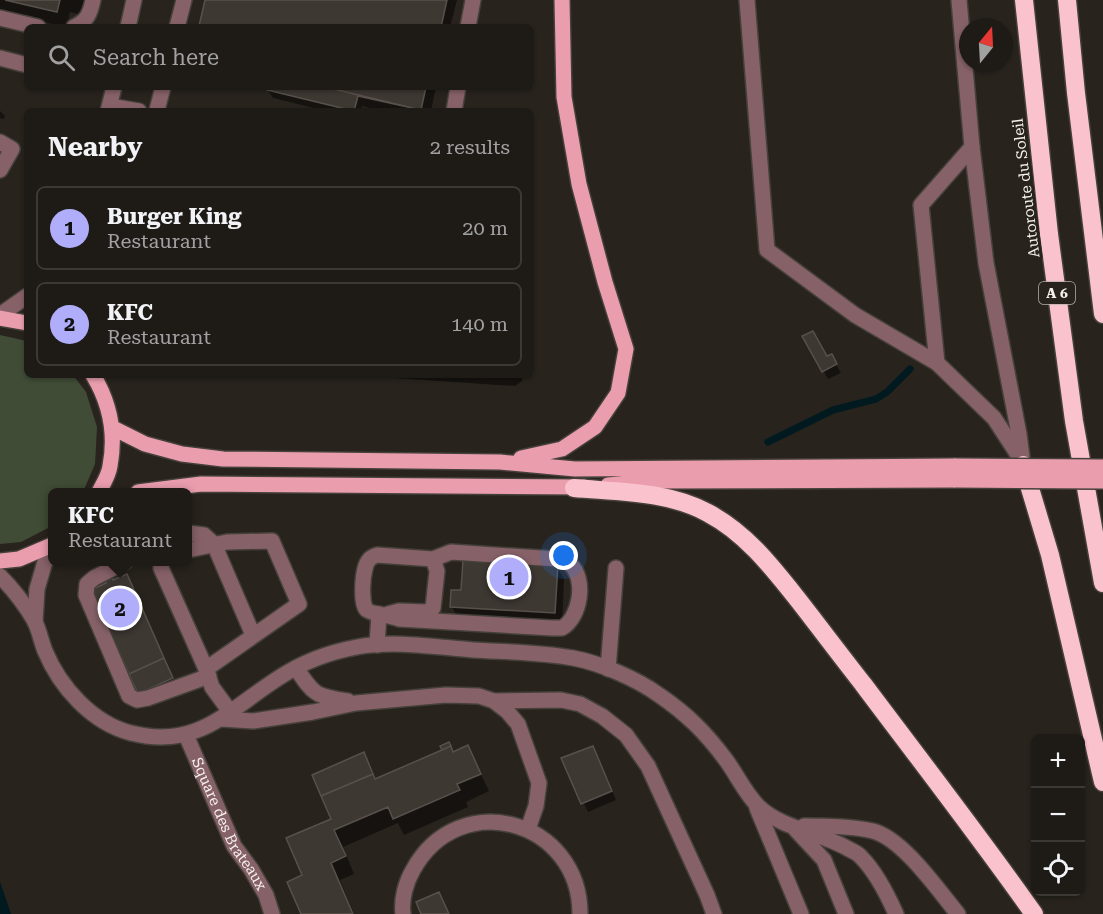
<!DOCTYPE html>
<html lang="en">
<head>
<meta charset="utf-8">
<style>
	:root { --surface:#1e1a16; --page:#2b2723; --text:#f1f3f6; --muted:#a1a1a1; --line:#3c3835; --accent:#b0aefa }
	body { margin:0; font-family:"Roboto Serif",serif; background:var(--page); color:var(--text) }
	.controls { position:absolute; right:18px; bottom:18px; display:grid; overflow:hidden; border-radius:9px; box-shadow:0 2px 4px #0004 }
	.controls button { width:54px; height:54px; display:grid; place-items:center; padding:0; border:0; border-bottom:2px solid var(--line); background:var(--surface); color:var(--text); font:30px sans-serif }
	.compass { position:absolute; left:959px; top:18px; width:54px; height:54px; border-radius:50%; background:var(--surface); box-shadow:0 2px 4px #0004; rotate:18deg }
	.you { position:absolute; left:564px; top:556px; width:21px; height:21px; margin:-15px; border:4px solid #fff; border-radius:50%; background:#1a73e8; box-shadow:0 0 0 9px #1a73e833 }
	.badge { display:grid; place-items:center; width:39px; height:39px; border-radius:50%; background:var(--accent); color:#111; font-size:20px; font-weight:700 }
	.pin { position:absolute; translate:-50% -50%; border:3px solid #fff; box-shadow:0 2px 6px #0006 }
	.popup { position:absolute; left:48px; top:488px; width:144px; height:78px; box-sizing:border-box; display:grid; place-content:center; border-radius:9px; background:var(--surface); filter:drop-shadow(0 2px 4px #0005); font-size:20px; white-space:nowrap; color:var(--muted) }
	.popup b { font-size:22px; color:var(--text) }
	.popup::after { content:''; position:absolute; left:50%; top:100%; margin-left:-12px; border:12px solid transparent; border-top-color:var(--surface) }
	.list { margin:0; padding:0; list-style:none }
	h2 { display:flex; justify-content:space-between; align-items:center; height:78px; margin:0; padding:0 24px; font-size:26px }
	h2 small { font-size:20px; font-weight:400; color:var(--muted) }
	.list li { display:grid; grid-template-columns:39px 1fr auto; gap:18px; align-items:center; box-sizing:border-box; height:84px; margin:0 12px 12px; padding:0 12px; border:2px solid var(--line); border-radius:9px }
	.list b { display:block; font-size:22px; white-space:nowrap }
	.list p { margin:0; font-size:20px; white-space:nowrap; color:var(--muted) }
	.list em { font-size:20px; font-style:normal; color:var(--muted) }
	.icon { flex:none; width:33px; height:33px; fill:none; stroke:currentColor; stroke-width:2; stroke-linecap:round; stroke-linejoin:round }
	.map { position:relative; flex:none; width:1103px; height:914px; overflow:hidden }
	.search { position:absolute; background:var(--surface); box-shadow:0 2px 4px #0004; left:24px; top:24px; width:510px; height:66px; display:flex; align-items:center; gap:15px; box-sizing:border-box; padding:0 21px; border-radius:9px; color:var(--muted); font-size:22px }
	.panel { position:absolute; background:var(--surface); box-shadow:0 2px 4px #0004; left:24px; top:108px; width:510px; height:270px; border-radius:9px }
	.map>svg:first-child { display:block }
	.green { fill:#404c36 }
	.water { fill:#001a20 }
	.shadow { fill:#0007 }
	.lines { fill:none; stroke-linecap:round; stroke-linejoin:round }
	.stream { stroke:#001a20; stroke-width:7 }
	.building { fill:#3e3833; stroke:#58514b; stroke-width:1.5 }
	.minor-casing { stroke:#45403a; stroke-width:18 }
	.major-casing { stroke:#45403a; stroke-width:18 }
	.highway-casing { stroke:#45403a; stroke-width:21 }
	.minor { stroke:#866168; stroke-width:15 }
	.major { stroke:#e99dad; stroke-width:15 }
	.highway { stroke:#fac2cc; stroke-width:18 }
	.major-bridge-casing { stroke:#45403a; stroke-width:18; stroke-linecap:butt }
	.major-bridge { stroke:#e99dad; stroke-width:15 }
	.labels { text-anchor:middle; stroke-width:6; stroke-linejoin:round; paint-order:stroke }
	.shield { fill:#28231d; stroke:#b8b3af; stroke-width:1.5 }
	.shield-label { font-size:14px; font-weight:bold; fill:#f5f1ed }
	.street-label { font-size:15px; fill:#f5f1ed; stroke:#28231d }
</style>
</head>
<body>
<div class="map">
<svg width="1103" height="914" viewBox="0 0 1103 914">
	<rect width="100%" height="100%" fill="#28231d"/>
	<!-- green -->
	<path class="green" d="M0 335 27 341V375H73L86 392 97 427 95 464 83 492H52V526L21 542 0 544Z"/>
	<!-- water -->
	<path class="water" d="M0 882 11 914H0Z"/>
	<!-- shadow -->
	<path class="shadow" d="M0 0H90L86 16 70 12 67 27 0 13Z
		M207 0H457L450 27H201Z
		M269 87H436L431 111H383L362 106 361 111H326L273 98 268 90Z
		M0 111 5 116 4 119 0 118Z
		M804 337 827 358 831 356 841 373 828 379Z
		M392 375H523L522 381 515 386 394 378Z
		M557 567 564 579 562 626 459 620 452 607 462 592Z
		M126 576 134 589 176 687 139 693 122 656 119 657 111 644 113 582Z
		M468 747 489 791 466 802 468 807 404 835 398 823 343 847 354 874 340 880 354 914H303L304 876 333 820 368 763 376 780Z
		M597 756 616 800 588 812 563 759Z"/>
	<g class="lines">
		<!-- stream -->
		<path class="stream" d="M768 442 833 410 876 399 887 392 910 369"/>
	</g>
	<!-- building -->
	<path class="building" d="M5 0H60L57 12Z
		M205 0H447L441 27H203L199 26Z
		M268 87H325L421 110 358 96 354 111 267 90Z
		M325 87H426L421 110Z
		M813 331 827 356 832 354 837 364 822 372 802 336Z
		M463 560 558 565 555 613 450 607 451 590H461Z
		M111 574 113 580 127 574 164 658 129 674 115 643 110 645 91 590 106 583 104 578Z
		M164 658 173 678 138 694 129 674Z
		M449 742 451 746 442 750 440 746Z
		M468 745 481 774 457 784 460 790 393 819 388 807 334 830 346 856 331 863 353 914H301L287 882 302 875 286 838 331 819 321 796 373 774 375 779 451 746 453 752Z
		M593 746 612 791 581 804 561 758Z
		M364 752 373 774 321 796 312 775Z
		M439 892 449 914H421L416 902Z"/>
	<g class="lines">
		<!-- minor casing -->
		<g class="minor-casing">
			<g id="minor">
				<path d="M747 0 767 250 855 315 937 363 994 418 1022 461"/>
				<path d="M959 0 972 147 986 263 1019 434 1022 457"/>
				<path d="M0 18 38 27"/>
				<path d="M74 27C87 21 90 14 93 0"/>
				<path d="M128 27 134 0"/>
				<path d="M177 27 184 0"/>
				<path d="M468 27 473 0"/>
				<path d="M0 58 27 65"/>
				<path d="M110 106 139 111"/>
				<path d="M157 110 163 87"/>
				<path d="M108 111 114 87"/>
				<path d="M454 111 458 87"/>
				<path d="M0 142 12 149 0 170"/>
				<path d="M0 315 27 296"/>
				<path d="M937 363 921 205 972 147"/>
				<path d="M188 533 204 535 214 544 253 635"/>
				<path d="M188 550 227 542 272 541 299 604 206 669"/>
				<path d="M125 562 94 578 87 584 86 595 129 696 137 700 148 698 209 676"/>
				<path d="M162 562 161 568 206 669 212 687 231 713"/>
				<path d="M0 576C13 589 24 603 34 620 39 629 41 641 45 651 60 687 92 723 131 733 198 750 228 710 280 677 303 662 330 652 357 647 394 640 436 647 473 650 506 652 540 652 573 658 600 663 637 679 659 695 687 714 706 733 726 760 737 775 745 793 758 806 782 829 819 832 847 848 852 851 858 853 861 857 875 871 888 896 896 914"/>
				<path d="M388 614 399 611 427 612 433 608 437 571 433 559 377 555C374 556 370 558 369 560 362 567 360 605 367 610 371 614 390 615 399 619L552 628H562C580 618 587 579 570 564 567 561 562 561 557 559L451 552 433 559"/>
				<path d="M35 622 37 589 49 548"/>
				<path d="M377 645 379 614"/>
				<path d="M296 668C314 695 315 696 348 701"/>
				<path d="M608 669 616 568"/>
				<path d="M494 701 561 700 580 704 602 716 626 735 648 766 707 895 714 914"/>
				<path d="M221 719 253 721 313 712 356 703 446 695 479 696 494 701 507 711 518 724 539 783 536 806 528 829"/>
				<path id="s1" d="M186 735 234 846 251 869 266 895 272 914"/>
				<path d="M757 808 801 914"/>
				<path d="M804 826C827 826 851 826 873 831 903 839 938 890 958 914"/>
				<path d="M796 830 824 860 846 914"/>
				<path d="M403 914C401 899 406 882 413 870 459 786 580 820 580 914"/>
			</g>
		</g>
		<!-- major casing -->
		<g class="major-casing">
			<path id="major" d="M0 318 27 323
				M93 375C110 403 116 434 110 466 109 475 103 484 99 492
				M113 428 145 444 182 454 223 459 500 462 575 469 956 466
				M521 458 562 449 595 427 618 393 626 349 605 282 579 184 564 97 562 0
				M608 485 656 481 955 480
				M138 492 201 484 584 487
				M0 561 19 559 52 545"/>
		</g>
		<!-- highway casing -->
		<g class="highway-casing">
			<path id="highway" d="M1024 0 1049 234 1074 421 1103 583
				M1067 0 1076 93 1103 314
				M1023 465 1050 555 1103 782
				M574 488C618 492 668 491 708 513 746 533 772 567 799 601 820 628 841 656 863 684 920 760 979 836 1034 914"/>
		</g>
		<!-- minor -->
		<use href="#minor" class="minor"/>
		<!-- major -->
		<use href="#major" class="major"/>
		<!-- highway -->
		<use href="#highway" class="highway"/>
		<!-- major-bridge casing -->
		<g class="major-bridge-casing">
			<path id="major-bridge" d="M956 466 1103 467
				M955 480 1103 481"/>
		</g>
		<!-- major-bridge -->
		<use href="#major-bridge" class="major-bridge"/>
	</g>
	<g class="labels">
		<!-- shield labels -->
		<rect class="shield" x="1039" y="282" width="36" height="22" rx="4.5"/>
		<g class="shield-label">
			<text x="1057" y="298">A 6</text>
		</g>
		<!-- street labels -->
		<g class="street-label">
			<text transform="translate(1026 188) rotate(-97)" y="5">Autoroute du Soleil</text>
			<text dy="5" stroke="none"><textPath href="#s1" startOffset="99">Square des Brateaux</textPath></text>
		</g>
	</g>
</svg>
<div class="controls">
<button>+</button>
<button>−</button>
<button><svg class="icon" aria-label="locate" viewBox="0 0 24 24"><circle cx="12" cy="12" r="6"/><path d="M12 2v4M12 18v4M2 12h4M18 12h4"/></svg></button>
</div>
<svg class="compass" viewBox="-18 -18 36 36"><path d="M0-13l5 13h-10z" fill="#e53935"/><path d="M0 13l5-13h-10z" fill="#a1a1a1"/></svg>
<div class="you"></div>
<div class="pin badge" style="left:509px;top:577px">1</div>
<div class="pin badge" style="left:120px;top:608px">2</div>
<div class="popup"><b>KFC</b>Restaurant</div>
<div class="search"><svg class="icon" aria-label="search" viewBox="0 0 24 24"><circle cx="10" cy="10" r="6"/><path d="M15 15l6 6"/></svg>Search here</div>
<section class="panel">
<h2>Nearby<small>2 results</small></h2>
<ul class="list">
<li><span class="badge">1</span><div><b>Burger King</b><p>Restaurant</p></div><em>20 m</em></li>
<li><span class="badge">2</span><div><b>KFC</b><p>Restaurant</p></div><em>140 m</em></li>
</ul>
</section>
</div>
</body>
</html>
